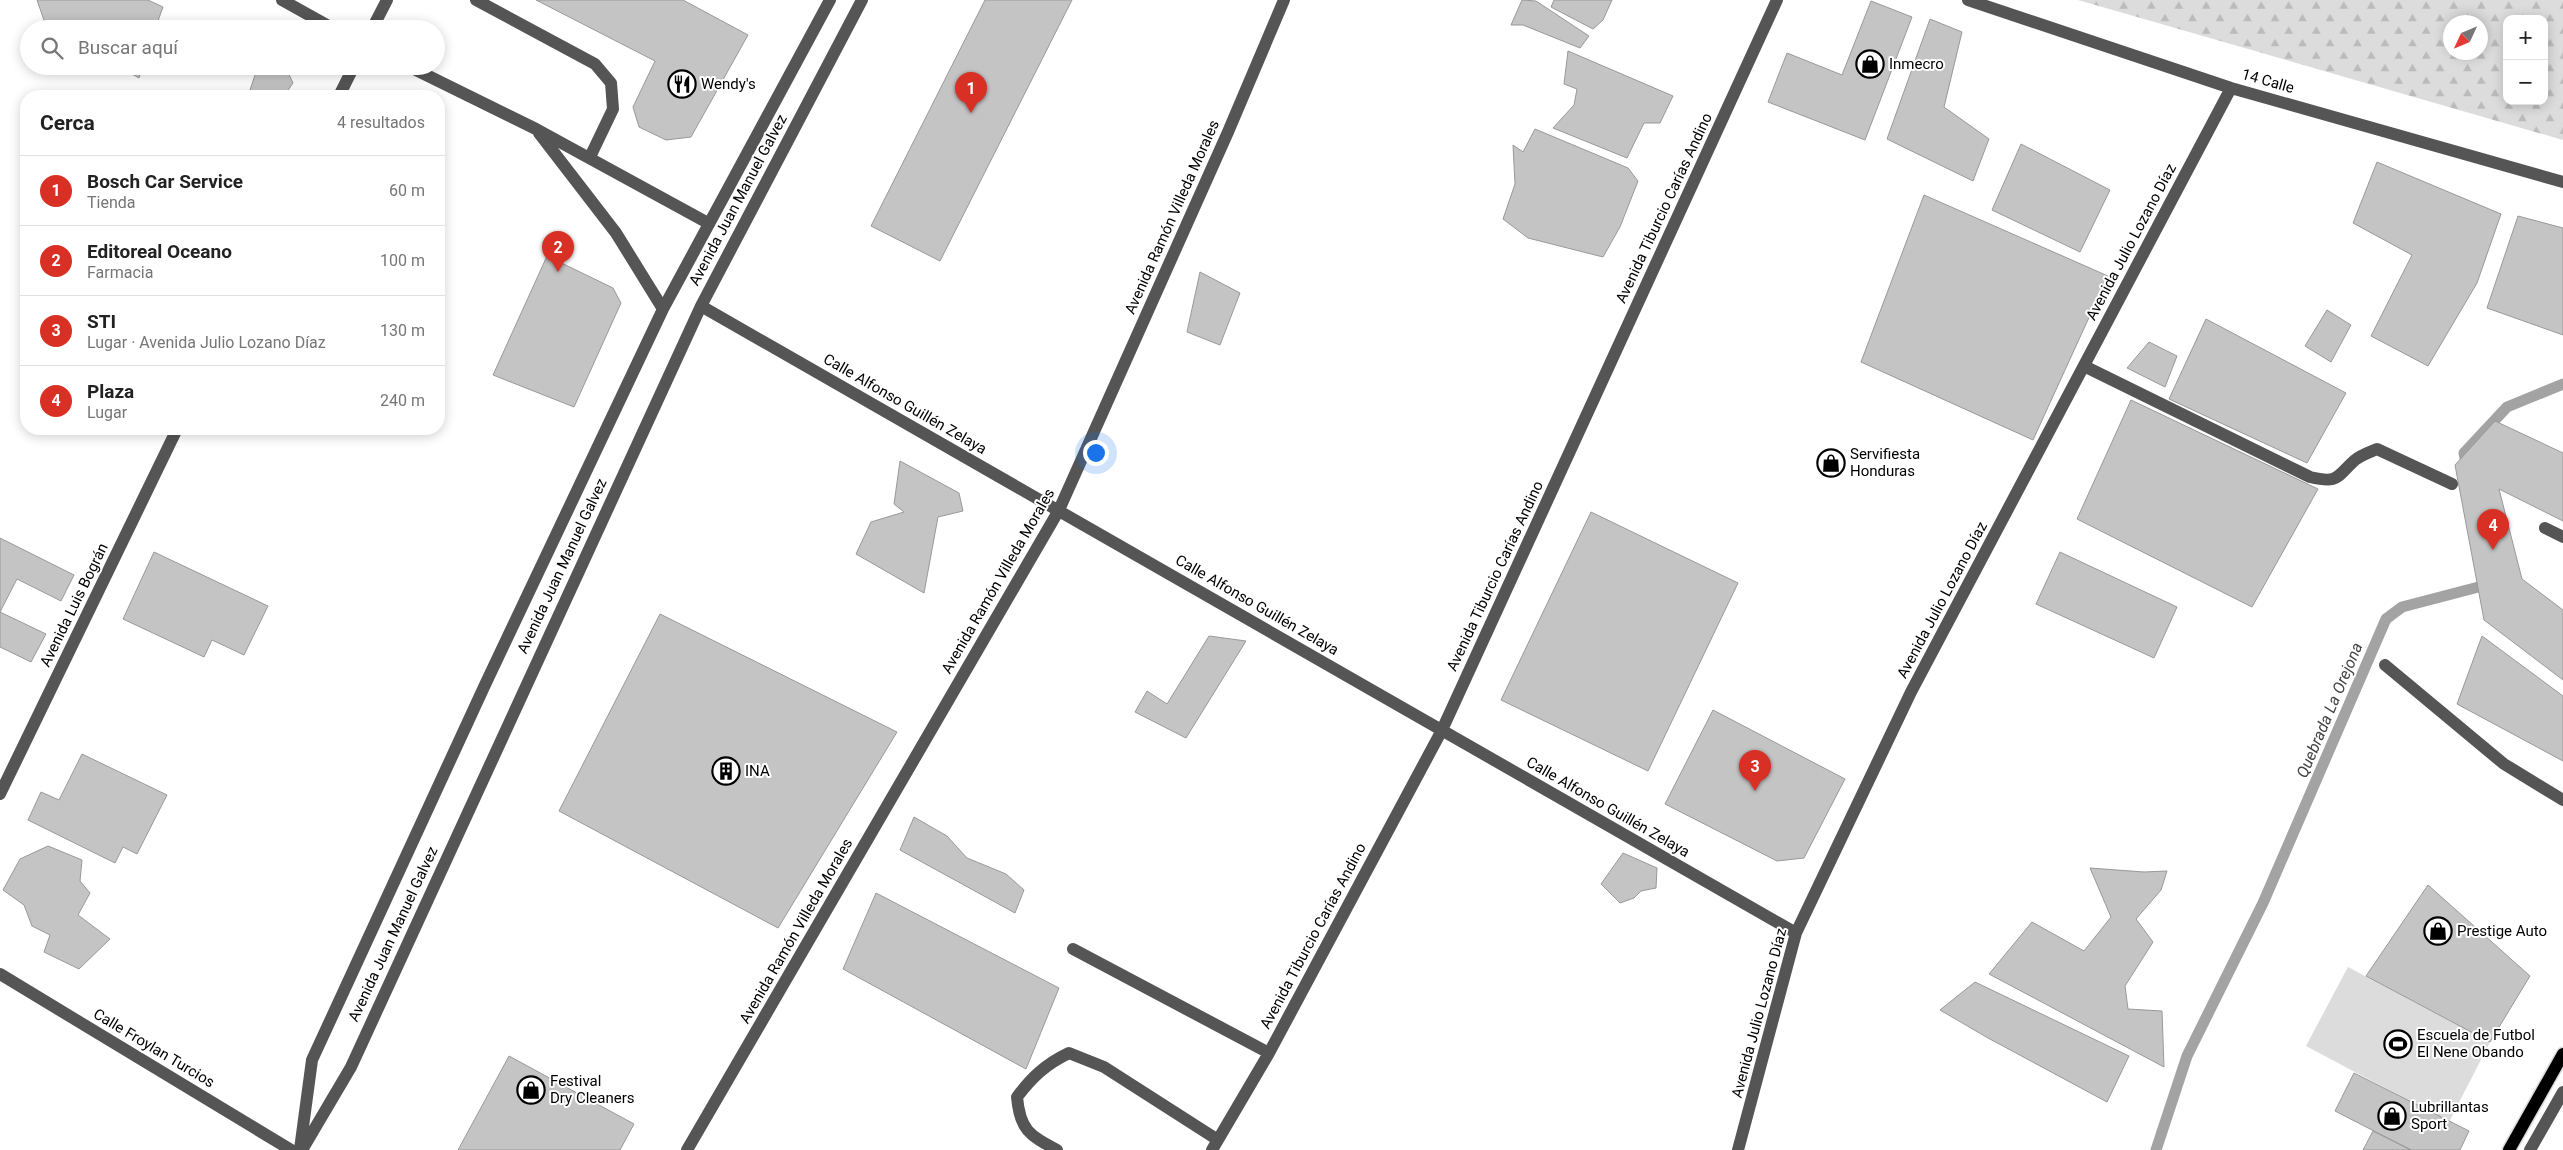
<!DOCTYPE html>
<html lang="es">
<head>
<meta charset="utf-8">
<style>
	:root { --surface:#fff; --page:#f2f2f2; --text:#222; --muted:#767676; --line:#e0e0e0; --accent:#d93025 }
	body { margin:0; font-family:Roboto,sans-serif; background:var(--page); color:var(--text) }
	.controls { position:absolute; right:15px; top:15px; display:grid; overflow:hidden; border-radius:10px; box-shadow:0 2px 12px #0003 }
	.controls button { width:45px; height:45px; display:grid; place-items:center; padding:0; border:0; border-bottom:1px solid var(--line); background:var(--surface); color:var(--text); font:25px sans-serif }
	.compass { position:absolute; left:2443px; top:15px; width:45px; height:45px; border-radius:50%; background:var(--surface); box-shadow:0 2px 12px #0003; rotate:226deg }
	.you { position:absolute; left:1095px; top:452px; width:18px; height:18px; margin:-12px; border:4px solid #fff; border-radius:50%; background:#1a73e8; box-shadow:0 0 0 8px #1a73e833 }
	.badge { display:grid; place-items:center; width:32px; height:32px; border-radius:50%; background:var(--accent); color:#fff; font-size:16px; font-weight:700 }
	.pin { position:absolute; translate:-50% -41px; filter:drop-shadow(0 1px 2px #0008) }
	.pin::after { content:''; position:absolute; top:26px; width:18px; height:15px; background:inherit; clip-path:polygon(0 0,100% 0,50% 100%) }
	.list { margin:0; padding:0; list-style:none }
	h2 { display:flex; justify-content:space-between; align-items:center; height:65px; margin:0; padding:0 20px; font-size:21px }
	h2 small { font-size:16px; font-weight:400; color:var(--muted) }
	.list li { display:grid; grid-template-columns:32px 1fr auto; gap:15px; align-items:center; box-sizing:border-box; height:70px; padding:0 20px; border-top:1px solid var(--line) }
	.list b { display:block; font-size:19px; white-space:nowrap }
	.list p { margin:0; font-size:16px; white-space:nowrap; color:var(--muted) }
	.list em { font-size:16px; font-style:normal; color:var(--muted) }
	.icon { flex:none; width:28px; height:28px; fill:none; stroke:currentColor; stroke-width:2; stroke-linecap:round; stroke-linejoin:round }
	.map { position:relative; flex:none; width:2563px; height:1150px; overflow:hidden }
	.search { position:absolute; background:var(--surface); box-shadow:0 2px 12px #0003; left:20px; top:20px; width:425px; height:55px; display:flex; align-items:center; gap:12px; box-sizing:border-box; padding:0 18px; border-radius:28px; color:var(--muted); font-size:19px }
	.panel { position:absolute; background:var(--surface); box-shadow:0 2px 12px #0003; left:20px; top:90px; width:425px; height:345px; border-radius:20px }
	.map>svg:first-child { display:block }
	.forest { fill:url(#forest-firs); fill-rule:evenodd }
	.pitch { fill:#dcdcdc }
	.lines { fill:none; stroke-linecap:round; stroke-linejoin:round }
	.stream { stroke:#a3a3a3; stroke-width:11 }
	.building { fill:#c4c4c4; stroke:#999 }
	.major-casing { stroke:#dbdbdb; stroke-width:15 }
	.minor { stroke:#555; stroke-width:12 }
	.major { stroke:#000; stroke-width:12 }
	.labels { text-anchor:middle; stroke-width:4; stroke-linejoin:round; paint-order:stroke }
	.poi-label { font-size:15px; fill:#000; stroke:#fff; text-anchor:start }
	.street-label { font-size:15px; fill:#000; stroke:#fff }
	.water-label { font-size:16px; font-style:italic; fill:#444; stroke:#fff }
</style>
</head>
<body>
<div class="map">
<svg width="2563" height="1150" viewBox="0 0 2563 1150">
	<defs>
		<pattern id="forest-firs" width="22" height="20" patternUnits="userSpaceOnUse" patternTransform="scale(1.25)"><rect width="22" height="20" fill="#dcdcdc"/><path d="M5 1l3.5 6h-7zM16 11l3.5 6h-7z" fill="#bbb"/></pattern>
	</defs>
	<rect width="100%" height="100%" fill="#fff"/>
	<!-- forest -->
	<path class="forest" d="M2078 0H2563V140ZM2507 19H2544V101H2507ZM2450 22H2480V52H2450Z"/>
	<!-- pitch -->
	<path class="pitch" d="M2348 967 2490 1042 2449 1122 2306 1046Z"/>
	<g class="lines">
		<!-- stream -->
		<path class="stream" d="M2467 468 2464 453 2507 407 2563 384
			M2156 1150 2187 1056 2263 903 2386 619 2402 607 2490 584 2489 581"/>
	</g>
	<!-- building -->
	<path class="building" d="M37 0H148L163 7 155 29H51L46 26Z
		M536 0H683L748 35 691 137 666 140 639 127 633 107 655 61Z
		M985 0H1072L940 261 871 226Z
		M1522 0 1536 1 1589 36 1580 48 1523 25H1511Z
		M1554 0H1612L1603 20 1593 29 1551 7Z
		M1871 1 1912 17 1865 140 1768 102 1787 53 1842 75Z
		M1930 19 1962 32 1944 107 1989 139 1973 181 1887 139Z
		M1568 51 1673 96 1660 123H1644L1627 158 1553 128 1574 105 1577 89 1564 84Z
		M118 66H143L139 78Z
		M258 66H285L293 83 284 96H248Z
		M1535 129 1628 168 1638 181 1620 227 1603 257 1528 238 1503 219 1515 184 1513 145 1523 152Z
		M2021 144 2110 190 2080 252 1992 210Z
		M2377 162 2501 214 2477 283 2428 366 2371 336 2412 255 2353 223Z
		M1924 195 2108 276 2033 440 1861 362Z
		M2518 216 2563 228V335L2487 308Z
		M547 256 613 288 621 303 574 407 493 375Z
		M1200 272 1240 293 1220 345 1187 332Z
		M2327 310 2351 325 2331 362 2305 346Z
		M2206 319 2346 393 2307 463 2169 399Z
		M2149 342 2177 356 2165 387 2127 368Z
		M2131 400 2318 489 2252 607 2077 519Z
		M2495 421 2563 453V521L2499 489 2522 579 2563 610V680L2484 620 2455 465Z
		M900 461 959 493 963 511 938 517 924 593 856 554 871 522 904 512 894 504Z
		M1591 512 1738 583 1648 771 1501 700Z
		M0 538 74 575 61 601 17 579 0 612Z
		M154 552 268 606 244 655 212 640 204 657 123 619Z
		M2060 552 2177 607 2154 658 2036 604Z
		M0 612 46 634 31 662 0 647Z
		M660 614 897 732 778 928 559 811Z
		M1209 636 1246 641 1186 738 1135 712 1147 691 1167 704Z
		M2482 636 2563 696V761L2457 704Z
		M1713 710 1845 779 1804 858 1777 861 1665 804Z
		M82 754 167 795 137 854 123 847 115 863 28 820 41 792 59 800Z
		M914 817 947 836 967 858 1006 874 1024 890 1015 913 900 850Z
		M48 846 82 860 80 881 90 893 78 915 110 939 79 969 44 952 50 935 32 926 24 905 3 890 20 859Z
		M1623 853 1657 868 1656 888 1641 891 1634 898 1620 903 1601 884Z
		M2090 868 2144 872 2167 871 2161 890 2136 919 2153 942 2125 986 2128 1009 2162 1011 2164 1067 1989 974 2032 922 2084 951 2111 917Z
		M2428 885 2530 976 2490 1042 2366 976Z
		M876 893 1059 988 1026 1069 843 969Z
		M1975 982 2129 1056 2107 1102 1988 1038 1940 1010Z
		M509 1056 634 1124 620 1150H458Z
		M2354 1073 2469 1131 2460 1150H2411L2335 1111Z
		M2373 1131 2411 1150H2363Z"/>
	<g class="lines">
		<!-- major casing -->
		<g class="major-casing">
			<path id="major" d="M2509 1150 2563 1054"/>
		</g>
		<!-- minor -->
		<path class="minor" d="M282 0 334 29
			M476 0 595 64 611 83 613 109 590 157
			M1968 0 2231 88 2563 182
			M372 29 387 0
			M408 66 536 129 708 223
			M339 96 354 66
			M539 133 616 233 663 309
			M701 306 1796 933
			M2084 366 2310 477C2339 484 2336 477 2355 460 2361 455 2370 452 2377 449L2452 484
			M2545 528 2563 537
			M2385 665 2504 764 2563 800
			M0 794 177 429
			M1073 949 1269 1053
			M0 974 291 1150
			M300 1149 312 1060 484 687 663 309 830 0
			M302 1150 351 1067 701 306 862 0
			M687 1150 1059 510 1228 132 1284 0
			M1057 1150C1029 1135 1020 1130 1017 1097 1032 1077 1046 1064 1069 1053L1104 1067 1218 1140
			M1212 1150 1269 1053 1442 730 1777 0
			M1738 1150 1796 933 1911 692 2231 88
			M2530 1150 2563 1092"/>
		<!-- major -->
		<use href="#major" class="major"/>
	</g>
	<!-- icons -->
	<defs>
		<g id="shop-ring" transform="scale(1.4375)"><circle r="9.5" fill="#fff" stroke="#000" stroke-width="1.5"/><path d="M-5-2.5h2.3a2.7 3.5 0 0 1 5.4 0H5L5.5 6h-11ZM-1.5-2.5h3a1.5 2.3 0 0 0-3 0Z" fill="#000"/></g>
		<g id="restaurant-ring" transform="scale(1.4375)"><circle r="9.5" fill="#fff" stroke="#000" stroke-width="1.5"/><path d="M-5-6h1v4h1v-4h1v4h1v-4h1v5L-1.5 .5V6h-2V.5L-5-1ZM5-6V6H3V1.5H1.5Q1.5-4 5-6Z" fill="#000"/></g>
		<g id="building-ring" transform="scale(1.4375)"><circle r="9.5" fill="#fff" stroke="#000" stroke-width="1.5"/><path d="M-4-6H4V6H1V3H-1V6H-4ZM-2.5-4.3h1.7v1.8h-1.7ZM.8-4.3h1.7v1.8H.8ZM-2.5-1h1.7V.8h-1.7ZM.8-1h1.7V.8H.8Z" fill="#000"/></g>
		<g id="stadium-ring" transform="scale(1.4375)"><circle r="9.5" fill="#fff" stroke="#000" stroke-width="1.5"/><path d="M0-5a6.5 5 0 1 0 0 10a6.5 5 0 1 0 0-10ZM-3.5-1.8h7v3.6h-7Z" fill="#000"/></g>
	</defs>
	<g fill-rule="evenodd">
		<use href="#shop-ring" x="1870" y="64"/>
		<use href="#restaurant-ring" x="682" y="84"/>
		<use href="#shop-ring" x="1831" y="463"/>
		<use href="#building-ring" x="726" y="771"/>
		<use href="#shop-ring" x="2438" y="931"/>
		<use href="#stadium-ring" x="2398" y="1044"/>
		<use href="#shop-ring" x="531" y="1090"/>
		<use href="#shop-ring" x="2392" y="1116"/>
	</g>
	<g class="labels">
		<!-- poi labels -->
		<g class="poi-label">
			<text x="1889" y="69">Inmecro</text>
			<text x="701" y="89">Wendy's</text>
			<text x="1850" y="459">Servifiesta<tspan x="1850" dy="17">Honduras</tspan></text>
			<text x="745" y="776">INA</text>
			<text x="2457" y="936">Prestige Auto</text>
			<text x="2417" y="1040">Escuela de Futbol<tspan x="2417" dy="17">El Nene Obando</tspan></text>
			<text x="550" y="1086">Festival<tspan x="550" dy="17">Dry Cleaners</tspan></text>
			<text x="2411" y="1112">Lubrillantas<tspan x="2411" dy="17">Sport</tspan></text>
		</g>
		<!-- street labels -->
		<g class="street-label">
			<text transform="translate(2268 81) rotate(16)" y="5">14 Calle</text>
			<text transform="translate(738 200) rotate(-62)" y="5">Avenida Juan Manuel Galvez</text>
			<text transform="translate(1664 208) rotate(-65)" y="5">Avenida Tiburcio Carías Andino</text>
			<text transform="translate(1172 217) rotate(-66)" y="5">Avenida Ramón Villeda Morales</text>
			<text transform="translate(2131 242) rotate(-62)" y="5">Avenida Julio Lozano Díaz</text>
			<text transform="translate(905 404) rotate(30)" y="5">Calle Alfonso Guillén Zelaya</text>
			<text transform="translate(562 566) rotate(-65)" y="5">Avenida Juan Manuel Galvez</text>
			<text transform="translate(1495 576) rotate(-65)" y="5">Avenida Tiburcio Carías Andino</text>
			<text transform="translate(998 581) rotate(-60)" y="5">Avenida Ramón Villeda Morales</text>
			<text transform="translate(1942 600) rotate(-62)" y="5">Avenida Julio Lozano Díaz</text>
			<text transform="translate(74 605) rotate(-64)" y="5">Avenida Luis Bográn</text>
			<text transform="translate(1257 605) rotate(30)" y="5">Calle Alfonso Guillén Zelaya</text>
			<text transform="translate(1608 807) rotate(30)" y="5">Calle Alfonso Guillén Zelaya</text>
			<text transform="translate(796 931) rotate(-60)" y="5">Avenida Ramón Villeda Morales</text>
			<text transform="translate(393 934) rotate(-65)" y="5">Avenida Juan Manuel Galvez</text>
			<text transform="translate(1313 936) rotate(-62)" y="5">Avenida Tiburcio Carías Andino</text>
			<text transform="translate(1759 1013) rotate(-75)" y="5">Avenida Julio Lozano Díaz</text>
			<text transform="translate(154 1048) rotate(31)" y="5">Calle Froylan Turcios</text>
		</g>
		<!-- water labels -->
		<g class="water-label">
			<text transform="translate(2329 710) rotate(-67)" y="6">Quebrada La Orejona</text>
		</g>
	</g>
</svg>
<div class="controls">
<button>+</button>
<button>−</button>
</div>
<svg class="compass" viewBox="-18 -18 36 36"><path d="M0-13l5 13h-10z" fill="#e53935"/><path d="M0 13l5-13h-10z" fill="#767676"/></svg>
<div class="you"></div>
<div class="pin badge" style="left:971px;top:113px">1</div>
<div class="pin badge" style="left:558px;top:272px">2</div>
<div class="pin badge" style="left:1755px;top:791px">3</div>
<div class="pin badge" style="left:2493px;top:550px">4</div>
<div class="search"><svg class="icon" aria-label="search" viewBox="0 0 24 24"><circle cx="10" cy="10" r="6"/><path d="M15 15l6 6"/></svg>Buscar aquí</div>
<section class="panel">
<h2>Cerca<small>4 resultados</small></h2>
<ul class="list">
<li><span class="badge">1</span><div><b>Bosch Car Service</b><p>Tienda</p></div><em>60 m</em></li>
<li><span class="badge">2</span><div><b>Editoreal Oceano</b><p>Farmacia</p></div><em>100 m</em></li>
<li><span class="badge">3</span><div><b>STI</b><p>Lugar · Avenida Julio Lozano Díaz</p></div><em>130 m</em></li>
<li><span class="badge">4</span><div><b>Plaza</b><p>Lugar</p></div><em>240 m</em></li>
</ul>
</section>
</div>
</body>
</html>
